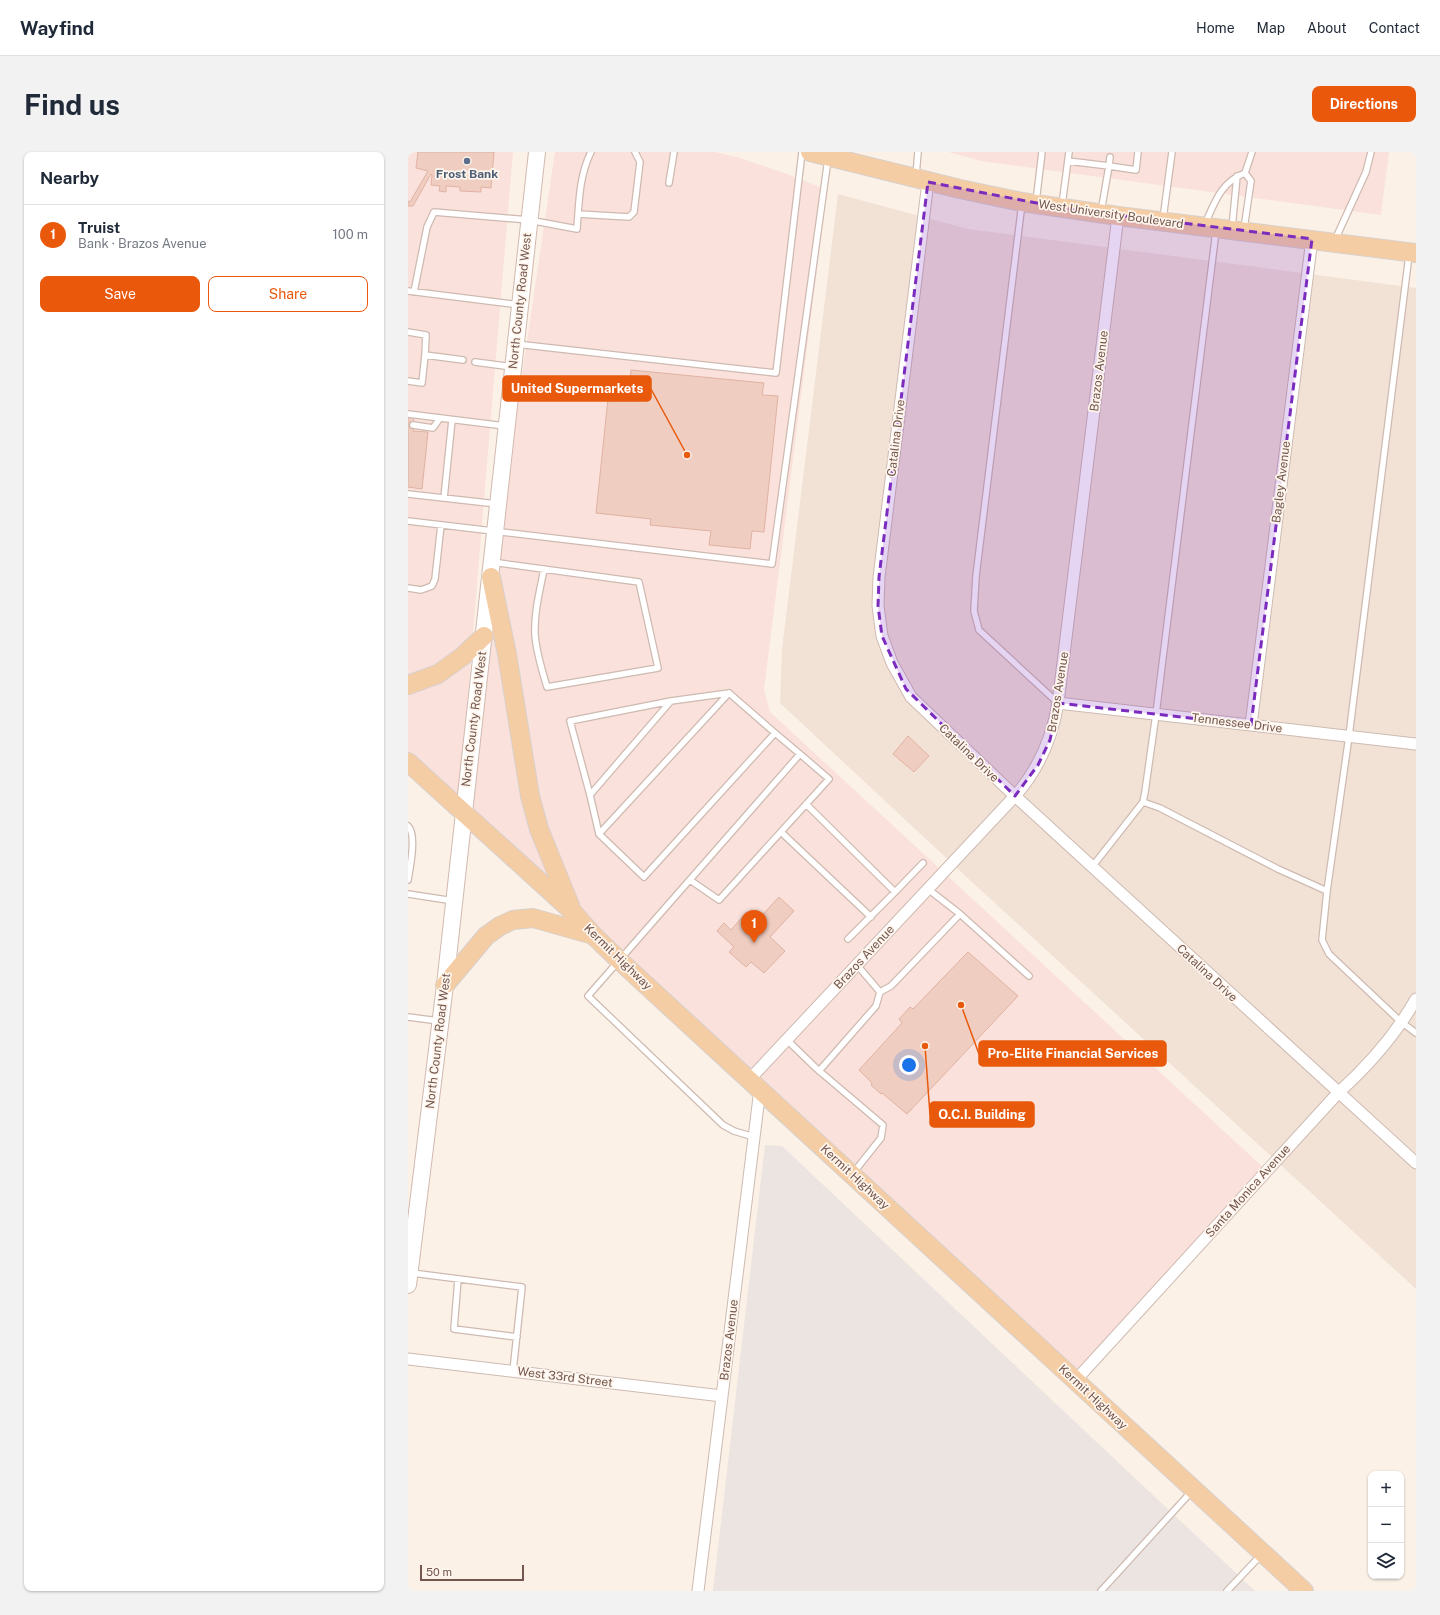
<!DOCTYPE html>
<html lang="en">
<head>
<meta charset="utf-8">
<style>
	:root { --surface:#fff; --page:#f2f2f3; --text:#1f2937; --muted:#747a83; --line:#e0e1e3; --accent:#ea580c }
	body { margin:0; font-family:"Public Sans",sans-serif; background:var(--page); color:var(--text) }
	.controls { position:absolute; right:12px; bottom:12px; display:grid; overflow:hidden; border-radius:8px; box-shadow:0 1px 3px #0004 }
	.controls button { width:36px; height:36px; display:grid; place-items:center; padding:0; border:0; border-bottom:1px solid var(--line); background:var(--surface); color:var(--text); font:20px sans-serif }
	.scale { position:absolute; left:12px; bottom:10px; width:104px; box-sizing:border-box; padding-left:4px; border:2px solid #73564d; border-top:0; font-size:11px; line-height:14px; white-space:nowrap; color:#73564d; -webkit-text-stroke:3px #fef5ed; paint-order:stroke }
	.you { position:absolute; left:501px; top:913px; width:14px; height:14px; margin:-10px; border:3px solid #fff; border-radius:50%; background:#1a73e8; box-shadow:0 0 0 6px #1a73e833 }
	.badge { display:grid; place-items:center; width:26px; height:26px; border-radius:50%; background:var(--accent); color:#fff; font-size:13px; font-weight:700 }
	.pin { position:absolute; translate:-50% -33px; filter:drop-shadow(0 1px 2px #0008) }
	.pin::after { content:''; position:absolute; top:21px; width:14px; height:12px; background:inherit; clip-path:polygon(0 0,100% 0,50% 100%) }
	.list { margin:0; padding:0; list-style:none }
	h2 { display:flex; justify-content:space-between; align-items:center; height:52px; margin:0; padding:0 16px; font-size:17px }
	h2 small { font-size:13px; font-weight:400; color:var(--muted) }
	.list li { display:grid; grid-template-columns:26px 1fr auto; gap:12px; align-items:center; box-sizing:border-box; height:60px; padding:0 16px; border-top:1px solid var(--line) }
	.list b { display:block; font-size:15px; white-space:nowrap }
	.list p { margin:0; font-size:13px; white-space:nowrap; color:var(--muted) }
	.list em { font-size:13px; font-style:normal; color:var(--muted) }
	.actions { display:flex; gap:8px; padding:12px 16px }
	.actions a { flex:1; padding:9px 0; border:1px solid var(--accent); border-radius:8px; text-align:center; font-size:14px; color:var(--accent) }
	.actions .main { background:var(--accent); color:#fff }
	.icon { flex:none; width:22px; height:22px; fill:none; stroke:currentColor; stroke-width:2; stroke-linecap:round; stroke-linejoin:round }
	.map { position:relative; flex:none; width:1008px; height:1439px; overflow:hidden; border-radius:8px }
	header { display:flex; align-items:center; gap:24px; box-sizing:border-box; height:56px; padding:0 20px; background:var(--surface); border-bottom:1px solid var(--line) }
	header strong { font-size:19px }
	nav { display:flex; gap:22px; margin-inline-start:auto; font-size:14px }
	.intro { display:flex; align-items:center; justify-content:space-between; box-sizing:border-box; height:96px; padding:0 24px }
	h1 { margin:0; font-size:28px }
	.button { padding:10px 18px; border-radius:8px; background:var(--accent); color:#fff; font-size:14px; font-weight:700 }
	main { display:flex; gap:24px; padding:0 24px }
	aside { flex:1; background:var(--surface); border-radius:8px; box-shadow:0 1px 3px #0004 }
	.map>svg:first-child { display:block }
	.residential { fill:#f2e2d6 }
	.commercial { fill:#fae1db }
	.industrial { fill:#ece4e0 }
	.building { fill:#efcdc0; stroke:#e0b2a2 }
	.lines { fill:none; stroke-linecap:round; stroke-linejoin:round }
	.service-casing { stroke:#cebab1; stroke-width:8 }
	.minor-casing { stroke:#cebab1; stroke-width:13 }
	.secondary-casing { stroke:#d1b9ae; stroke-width:18 }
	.primary-casing { stroke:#d8d0cd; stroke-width:20 }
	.service { stroke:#fff; stroke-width:5.5 }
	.minor { stroke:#fff; stroke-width:11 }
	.secondary { stroke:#fff; stroke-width:16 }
	.primary { stroke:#f5cda4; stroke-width:18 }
	.marked { fill:#7b2cbf; fill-opacity:0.2; stroke:#7b2cbf; stroke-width:3; stroke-dasharray:8 5; stroke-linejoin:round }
	.service-dot { fill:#5c6f8a; stroke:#fef5ed; stroke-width:1.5 }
	.labels { text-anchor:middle; stroke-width:3.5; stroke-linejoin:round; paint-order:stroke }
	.service-label { font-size:12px; font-weight:bold; fill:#4e5e75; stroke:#fef5ed }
	.street-label { font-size:12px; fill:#73564d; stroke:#fef5ed }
	.leader { fill:none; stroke:#e8590c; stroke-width:1.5 }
	.callout-dot { fill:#e8590c; stroke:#fef5ed; stroke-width:1.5 }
	.callout { fill:#e8590c; stroke:#e8590c; stroke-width:1.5 }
	.callout-label { font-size:13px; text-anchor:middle; font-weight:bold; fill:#fff }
</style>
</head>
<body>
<header>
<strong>Wayfind</strong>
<nav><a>Home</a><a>Map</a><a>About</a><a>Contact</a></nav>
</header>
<div class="intro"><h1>Find us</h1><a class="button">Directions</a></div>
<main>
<aside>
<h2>Nearby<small></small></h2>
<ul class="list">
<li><span class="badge">1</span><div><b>Truist</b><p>Bank · Brazos Avenue</p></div><em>100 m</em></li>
</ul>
<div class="actions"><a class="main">Save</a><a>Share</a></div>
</aside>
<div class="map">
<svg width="1008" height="1439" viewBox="0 0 1008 1439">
	<rect width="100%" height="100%" fill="#fbf1e7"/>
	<!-- residential -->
	<path class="residential" d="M430 42 560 77 1008 136V1137L564 730 372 551 374 497Z"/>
	<!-- commercial -->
	<path class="commercial" d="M0 0H105L51 649 147 0H307L332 6 379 22 419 38 356 537 362 560 859 1019 667 1229 0 612Z
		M541 0H981L973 63 573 9Z"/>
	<!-- industrial -->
	<path class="industrial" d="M357 993 374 994 847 1439H305Z"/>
	<!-- building -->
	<path class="building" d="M10 0H86L83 36 73 35V40L52 39V35L38 34V40L31 39 32 34 23 33 24 23 23 22 5 54H0V49L2 50 20 19 8 16Z
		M223 218 356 231 354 243 370 244 356 380 344 379 342 397 301 393 303 379 242 373 243 367 188 361 202 228 222 230Z
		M0 264 6 265 5 279 20 280 14 337 0 335Z
		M500 584 521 604 506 620 485 602Z
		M371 745 386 759 362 785 377 799 356 821 343 810 338 815 321 800 326 795 309 779 316 771 323 778 338 761 348 770Z
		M560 800 610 844 499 962 474 941 473 942 463 933 464 931 451 918 494 871 491 867 502 855 505 857Z"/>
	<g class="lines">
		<!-- service casing -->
		<g class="service-casing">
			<path id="service" d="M702 5 701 14 728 18 730 0
				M660 9 701 14 693 60
				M837 21 844 0
				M508 24 510 0
				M261 31 266 0
				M628 50 634 0
				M614 51 568 424 566 459 571 478 650 551
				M654 53 661 0
				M170 62 221 65 226 60 232 10 227 0
				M755 67 764 0
				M797 72C807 50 813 30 837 21L843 29 836 77
				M824 76 829 24
				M927 88 958 20 963 0
				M1001 103 941 584 919 739 914 788 921 802 992 869 1008 881
				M0 139 112 153
				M6 140 19 75 26 60 121 68 169 77C171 51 171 24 183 0
				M0 180 18 183 17 203
				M108 192 368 221 394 0
				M67 210 105 215
				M0 229 14 231 17 203 55 208
				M0 262 97 274
				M5 273 25 276 32 266
				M0 342 89 352
				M36 346 44 268
				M0 369 364 412 420 7
				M84 410 231 430 250 516 139 535C134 518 128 500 127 482 126 460 132 438 136 417
				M0 436 13 438 24 434 27 427 33 373
				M321 541 367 581
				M263 549 162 569 182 643 263 549 321 541 191 682 236 725 367 581 392 602 180 844 315 973 326 979 346 985
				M182 643 191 682
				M735 650 752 656 870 717 919 739
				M398 652 487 740 440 787
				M0 674C9 682 2 716 0 728
				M373 680 463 765
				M684 715 735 650 737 640 748 562 808 79
				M282 728 311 748 421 627 392 602
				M520 737 552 762 621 824
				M487 740 515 711
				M0 742 46 749
				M472 840 483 834 552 762
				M0 865 31 869
				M379 888 409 917 475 973 473 986 446 1020
				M411 919 468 854 472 840 449 813
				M4 1121 114 1135 105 1219
				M50 1127 46 1177 109 1185
				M693 1439 784 1339
				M819 1439 853 1403"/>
		</g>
		<!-- minor casing -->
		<g class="minor-casing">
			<path id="minor" d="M520 30 471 425 470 454 474 484 484 511 503 545 607 644 1008 1011
				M650 551 1008 592
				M843 573 904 87
				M341 928 607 644C631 617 644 587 650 551L710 64
				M0 1207 314 1244
				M667 1229 930 941C960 914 988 882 1008 847
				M290 1439 352 937"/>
		</g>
		<!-- secondary casing -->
		<g class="secondary-casing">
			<path id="secondary" d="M0 1133 37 833 129 0"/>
		</g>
		<!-- primary casing -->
		<g class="primary-casing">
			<path id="primary" d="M402 0 552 37 614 50 710 64 1008 101
				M83 425 99 502 122 644 131 677 163 756
				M0 533 30 522 55 504 76 484
				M0 610 164 759 185 783 212 809 896 1439
				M37 833 78 784 92 774 105 768 125 766 185 783"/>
		</g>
		<!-- service -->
		<use href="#service" class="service"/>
		<!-- minor -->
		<use href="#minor" class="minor"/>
		<!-- secondary -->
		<use href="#secondary" class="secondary"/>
		<!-- primary -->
		<use href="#primary" class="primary"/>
	</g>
	<!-- marked area -->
	<path class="marked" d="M520 30 654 56 904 87 843 573 650 551 642 588 630 613 607 644 498 537 474 484 470 454 471 425Z"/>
	<!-- markers -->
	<circle class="service-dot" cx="59" cy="9" r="4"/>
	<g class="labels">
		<!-- service labels -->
		<g class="service-label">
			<text x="59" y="26">Frost Bank</text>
		</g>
		<!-- street labels -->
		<g class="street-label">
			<text transform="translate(703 62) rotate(8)" y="4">West University Boulevard</text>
			<text transform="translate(112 149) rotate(-84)" y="4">North County Road West</text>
			<text transform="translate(691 219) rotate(-83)" y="4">Brazos Avenue</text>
			<text transform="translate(488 286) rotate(-83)" y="4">Catalina Drive</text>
			<text transform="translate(873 330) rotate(-83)" y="4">Bagley Avenue</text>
			<text transform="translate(650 540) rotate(-81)" y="4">Brazos Avenue</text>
			<text transform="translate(66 567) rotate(-83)" y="4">North County Road West</text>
			<text transform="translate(829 571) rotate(7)" y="4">Tennessee Drive</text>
			<text transform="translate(561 601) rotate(44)" y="4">Catalina Drive</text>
			<text transform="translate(210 805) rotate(44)" y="4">Kermit Highway</text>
			<text transform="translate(456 805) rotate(-47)" y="4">Brazos Avenue</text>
			<text transform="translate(799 821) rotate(43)" y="4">Catalina Drive</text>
			<text transform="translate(30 889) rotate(-83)" y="4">North County Road West</text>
			<text transform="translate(447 1025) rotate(43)" y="4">Kermit Highway</text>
			<text transform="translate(840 1039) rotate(-48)" y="4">Santa Monica Avenue</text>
			<text transform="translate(321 1188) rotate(-83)" y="4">Brazos Avenue</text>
			<text transform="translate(157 1225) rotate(7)" y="4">West 33rd Street</text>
			<text transform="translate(685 1245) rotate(43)" y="4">Kermit Highway</text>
		</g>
	</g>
	<!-- callouts -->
	<path class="leader" d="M279 303L243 237M553 853L571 902M517 894L522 963"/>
	<g class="callout-dot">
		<circle cx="279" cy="303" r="4"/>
		<circle cx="553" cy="853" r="4"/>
		<circle cx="517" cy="894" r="4"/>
	</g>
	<g class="callout">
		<rect x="95" y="224" width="148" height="25" rx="4"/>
		<rect x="571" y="889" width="187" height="25" rx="4"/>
		<rect x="522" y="950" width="104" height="25" rx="4"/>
	</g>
	<g class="callout-label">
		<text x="169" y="241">United Supermarkets</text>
		<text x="665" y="906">Pro-Elite Financial Services</text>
		<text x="574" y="967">O.C.I. Building</text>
	</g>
</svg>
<div class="controls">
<button>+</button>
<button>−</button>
<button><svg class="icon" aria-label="layers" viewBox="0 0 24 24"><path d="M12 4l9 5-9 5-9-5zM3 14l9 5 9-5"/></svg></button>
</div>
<div class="scale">50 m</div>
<div class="you"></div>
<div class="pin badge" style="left:346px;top:791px">1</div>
</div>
</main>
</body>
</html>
